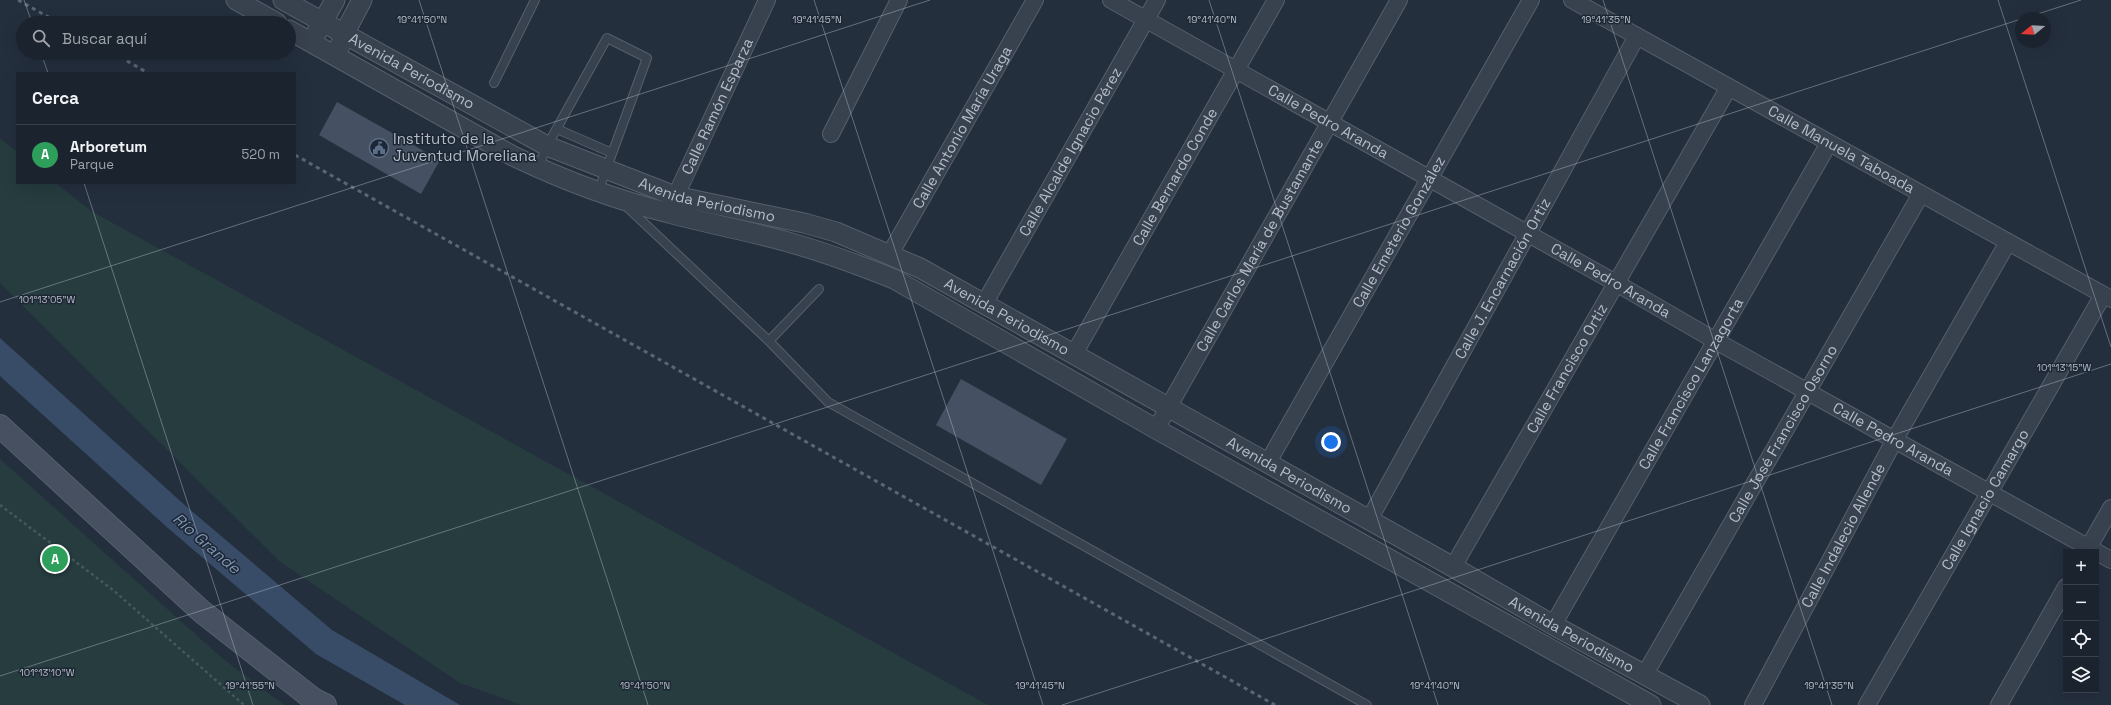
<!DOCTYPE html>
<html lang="es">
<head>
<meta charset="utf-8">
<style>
	:root { --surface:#1b232e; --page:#242b36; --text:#f1f3f6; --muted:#a0a4aa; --line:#39404a; --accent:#b45309 }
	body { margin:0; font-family:"Space Grotesk",sans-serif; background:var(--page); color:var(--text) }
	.controls { position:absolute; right:12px; bottom:12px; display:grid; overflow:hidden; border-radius:0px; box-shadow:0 4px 16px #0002 }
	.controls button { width:36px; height:36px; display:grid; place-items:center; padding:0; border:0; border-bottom:1px solid var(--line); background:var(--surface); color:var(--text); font:20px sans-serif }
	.compass { position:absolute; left:2015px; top:12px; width:36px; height:36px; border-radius:50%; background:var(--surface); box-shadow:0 4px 16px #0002; rotate:252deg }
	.you { position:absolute; left:1331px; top:442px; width:14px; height:14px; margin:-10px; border:3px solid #fff; border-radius:50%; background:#1a73e8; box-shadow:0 0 0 6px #1a73e833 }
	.badge { display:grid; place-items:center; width:26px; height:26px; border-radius:50%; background:var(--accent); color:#fff; font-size:13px; font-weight:700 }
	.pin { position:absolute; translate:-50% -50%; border:2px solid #fff; box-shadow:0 1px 4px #0006 }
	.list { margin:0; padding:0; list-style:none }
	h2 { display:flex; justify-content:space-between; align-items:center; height:52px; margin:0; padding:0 16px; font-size:17px }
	h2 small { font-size:13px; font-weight:400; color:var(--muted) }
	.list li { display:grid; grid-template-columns:26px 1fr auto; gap:12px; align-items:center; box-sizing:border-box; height:60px; padding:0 16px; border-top:1px solid var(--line) }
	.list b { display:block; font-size:15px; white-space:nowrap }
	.list p { margin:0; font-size:13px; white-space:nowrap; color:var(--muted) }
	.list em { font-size:13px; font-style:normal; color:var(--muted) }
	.icon { flex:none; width:22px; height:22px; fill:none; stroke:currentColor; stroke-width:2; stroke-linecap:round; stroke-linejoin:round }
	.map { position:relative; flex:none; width:2111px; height:705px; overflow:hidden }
	.search { position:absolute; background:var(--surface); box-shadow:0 4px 16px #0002; left:16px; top:16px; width:280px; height:44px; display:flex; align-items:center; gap:10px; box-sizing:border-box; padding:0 14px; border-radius:22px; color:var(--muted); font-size:15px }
	.panel { position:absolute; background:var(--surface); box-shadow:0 4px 16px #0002; left:16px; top:72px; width:280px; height:112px; border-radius:0px }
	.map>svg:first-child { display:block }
	.green { fill:#263c3f }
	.water { fill:#394c67 }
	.building { fill:#455162 }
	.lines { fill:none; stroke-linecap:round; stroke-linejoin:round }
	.service-casing { stroke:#565f6c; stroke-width:10 }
	.minor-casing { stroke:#565f6c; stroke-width:18 }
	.tertiary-casing { stroke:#565f6c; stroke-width:21 }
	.secondary-casing { stroke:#565f6c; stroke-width:24 }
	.path { stroke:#44595c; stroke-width:2.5; stroke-dasharray:3 3; stroke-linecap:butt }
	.service { stroke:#38414e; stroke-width:8 }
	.minor { stroke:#38414e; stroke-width:16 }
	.tertiary { stroke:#38414e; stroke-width:19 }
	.secondary { stroke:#465061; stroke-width:22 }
	.rail { stroke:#5a6575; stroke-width:3; stroke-dasharray:4 4; stroke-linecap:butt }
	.ticks { fill:none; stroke:#b4bcc9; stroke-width:1; stroke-opacity:0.45 }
	.labels { text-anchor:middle; stroke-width:3; stroke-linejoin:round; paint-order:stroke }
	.street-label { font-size:15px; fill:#b4bcc9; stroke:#1d2633 }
	.poi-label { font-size:15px; fill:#b4bcc9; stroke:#1d2633; text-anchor:start }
	.water-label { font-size:16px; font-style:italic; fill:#7c92b1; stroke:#1d2633 }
	.ticks-label { font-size:10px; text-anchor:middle; fill:#b4bcc9; stroke:#1d2633; stroke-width:3; stroke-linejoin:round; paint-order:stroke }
</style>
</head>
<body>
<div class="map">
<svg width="2111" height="705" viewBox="0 0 2111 705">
	<rect width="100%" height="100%" fill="#242f3e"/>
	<!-- green -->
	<path class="green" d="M0 138 17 152V183H56L91 211 988 705H522L460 683 279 561 0 283Z
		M0 459 222 658 284 705H0Z"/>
	<!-- water -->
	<path class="water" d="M0 338 188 508 332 630 460 705H405L316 654 169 529 0 376Z"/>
	<!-- building -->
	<path class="building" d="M337 102 440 160 421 194 319 135Z
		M961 379 1067 439 1041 485 936 425Z"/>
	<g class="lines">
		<!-- service casing -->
		<g class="service-casing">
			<path id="service" d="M494 83 535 0
				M557 129 612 153
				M538 168 547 146 607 38 647 58 598 192
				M626 206 769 341 828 402 1367 705
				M769 341 819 289"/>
		</g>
		<!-- minor casing -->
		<g class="minor-casing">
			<g id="minor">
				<path id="s1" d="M1111 0 1616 283 1716 341 2111 560"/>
				<path id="s2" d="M1572 0 2111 299"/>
				<path d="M831 134 899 0"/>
				<path id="s3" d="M671 206 767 0"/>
				<path id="s4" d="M890 254 1035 0"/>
				<path id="s5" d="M984 304 1157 0"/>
				<path id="s6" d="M1074 354 1276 0"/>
				<path id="s7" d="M1156 429 1399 0"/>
				<path id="s8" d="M1267 464 1531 0"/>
				<path id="s9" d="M1369 520 1637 36"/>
				<path d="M2086 552 2111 508"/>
				<path id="s10" d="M1453 567 1729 87"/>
				<path id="s11" d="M1553 625 1829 143"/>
				<path id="s12" d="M1645 674 1921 194"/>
				<path id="s13" d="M1753 705 1895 439 2008 242"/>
				<path id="s14" d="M1867 705 2103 295"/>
				<path d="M1999 705 2066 587"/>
			</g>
		</g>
		<!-- tertiary casing -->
		<g class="tertiary-casing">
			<g id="tertiary">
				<path d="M236 0 277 23"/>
				<path id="s15" d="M283 0 547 146 675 196 804 223 836 232 920 268 1453 567 1553 625 1700 705"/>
				<path d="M289 30 513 156C563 180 616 200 669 213 709 224 749 231 788 242 824 252 859 265 894 279L1156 429 1651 705"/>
				<path d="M317 32 335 0"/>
				<path d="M340 46 344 34 362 0"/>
			</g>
		</g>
		<!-- secondary casing -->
		<g class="secondary-casing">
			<path id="secondary" d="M0 426 201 611 313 699 325 705"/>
		</g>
		<!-- path -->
		<path class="path" d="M0 505 113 590 244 705"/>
		<!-- service -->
		<use href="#service" class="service"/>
		<!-- minor -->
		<use href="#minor" class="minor"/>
		<!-- tertiary -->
		<use href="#tertiary" class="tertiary"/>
		<!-- secondary -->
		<use href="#secondary" class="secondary"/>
		<!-- rail -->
		<path class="rail" d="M18 0 59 23
			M113 53 148 73
			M295 155 1275 705"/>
	</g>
	<!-- ticks -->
	<path class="ticks" d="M24 0 32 23M419 0 648 705M814 0 1043 705M1209 0 1438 705M1603 0 1832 705M1998 0 2111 347M2025 18 2081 0M41 53 48 73M84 183 253 705M0 302 930 0M0 676 2021 19M1062 705 2111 364"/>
	<!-- icons -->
	<defs>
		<g id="civic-ring" transform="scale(1)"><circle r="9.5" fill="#1d2633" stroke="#5c6f8a" stroke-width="1.5"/><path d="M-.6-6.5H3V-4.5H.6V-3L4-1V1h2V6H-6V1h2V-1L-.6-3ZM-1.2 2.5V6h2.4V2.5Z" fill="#5c6f8a"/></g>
	</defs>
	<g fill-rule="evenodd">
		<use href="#civic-ring" x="379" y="148"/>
	</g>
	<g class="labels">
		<!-- street labels -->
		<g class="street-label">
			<text dy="5" stroke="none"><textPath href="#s15" startOffset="147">Avenida Periodismo</textPath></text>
			<text dy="5" stroke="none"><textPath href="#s3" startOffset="110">Calle Ramón Esparza</textPath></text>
			<text dy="5" stroke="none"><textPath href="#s1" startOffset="249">Calle Pedro Aranda</textPath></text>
			<text dy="5" stroke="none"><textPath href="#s4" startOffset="146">Calle Antonio María Uraga</textPath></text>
			<text dy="5" stroke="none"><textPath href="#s2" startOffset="308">Calle Manuela Taboada</textPath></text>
			<text dy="5" stroke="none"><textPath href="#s5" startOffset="175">Calle Alcalde Ignacio Pérez</textPath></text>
			<text dy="5" stroke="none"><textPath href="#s6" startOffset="204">Calle Bernardo Conde</textPath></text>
			<text dy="5" stroke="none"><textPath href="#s15" startOffset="471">Avenida Periodismo</textPath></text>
			<text dy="5" stroke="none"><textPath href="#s8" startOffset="267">Calle Emeterio González</textPath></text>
			<text dy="5" stroke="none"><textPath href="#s7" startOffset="211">Calle Carlos María de Bustamante</textPath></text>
			<text dy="5" stroke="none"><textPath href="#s9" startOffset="276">Calle J. Encarnación Ortiz</textPath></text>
			<text dy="5" stroke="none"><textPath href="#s1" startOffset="573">Calle Pedro Aranda</textPath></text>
			<text dy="5" stroke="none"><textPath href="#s15" startOffset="795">Avenida Periodismo</textPath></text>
			<text dy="5" stroke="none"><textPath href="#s10" startOffset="229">Calle Francisco Ortiz</textPath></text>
			<text dy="5" stroke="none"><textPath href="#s11" startOffset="278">Calle Francisco Lanzagorta</textPath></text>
			<text dy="5" stroke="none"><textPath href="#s12" startOffset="277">Calle José Francisco Osorno</textPath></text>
			<text dy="5" stroke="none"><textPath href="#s1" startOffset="897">Calle Pedro Aranda</textPath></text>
			<text dy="5" stroke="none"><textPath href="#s15" startOffset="1119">Avenida Periodismo</textPath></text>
			<text dy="5" stroke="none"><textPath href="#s14" startOffset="237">Calle Ignacio Camargo</textPath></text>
			<text dy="5" stroke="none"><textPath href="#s13" startOffset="192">Calle Indalecio Allende</textPath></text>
			<text dy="5" stroke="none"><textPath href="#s15" startOffset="1443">Avenida Periodismo</textPath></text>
		</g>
		<!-- poi labels -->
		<g class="poi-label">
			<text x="393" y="144">Instituto de la<tspan x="393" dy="17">Juventud Moreliana</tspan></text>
		</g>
		<!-- water labels -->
		<g class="water-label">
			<text transform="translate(207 543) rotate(41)" y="6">Río Grande</text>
		</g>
	</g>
	<g class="ticks-label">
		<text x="422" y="23">19°41'50"N</text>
		<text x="817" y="23">19°41'45"N</text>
		<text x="1212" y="23">19°41'40"N</text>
		<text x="1606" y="23">19°41'35"N</text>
		<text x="47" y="303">101°13'05"W</text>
		<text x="2064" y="371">101°13'15"W</text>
		<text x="47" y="676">101°13'10"W</text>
		<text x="250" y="689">19°41'55"N</text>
		<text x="645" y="689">19°41'50"N</text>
		<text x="1040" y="689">19°41'45"N</text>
		<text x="1435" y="689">19°41'40"N</text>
		<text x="1829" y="689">19°41'35"N</text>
	</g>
</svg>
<div class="controls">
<button>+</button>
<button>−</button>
<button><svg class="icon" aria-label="locate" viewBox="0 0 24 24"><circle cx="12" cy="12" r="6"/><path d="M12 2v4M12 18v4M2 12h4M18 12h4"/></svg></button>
<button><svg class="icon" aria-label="layers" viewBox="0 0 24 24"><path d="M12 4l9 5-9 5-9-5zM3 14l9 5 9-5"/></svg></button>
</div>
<svg class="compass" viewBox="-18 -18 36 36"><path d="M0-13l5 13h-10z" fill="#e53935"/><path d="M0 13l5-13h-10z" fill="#a0a4aa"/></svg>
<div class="you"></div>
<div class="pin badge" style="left:55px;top:559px;background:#2e9e5b">A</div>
<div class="search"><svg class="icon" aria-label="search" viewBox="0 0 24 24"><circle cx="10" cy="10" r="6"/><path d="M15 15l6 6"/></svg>Buscar aquí</div>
<section class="panel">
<h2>Cerca<small></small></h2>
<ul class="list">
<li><span class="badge" style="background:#2e9e5b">A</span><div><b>Arboretum</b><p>Parque</p></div><em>520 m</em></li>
</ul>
</section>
</div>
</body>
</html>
